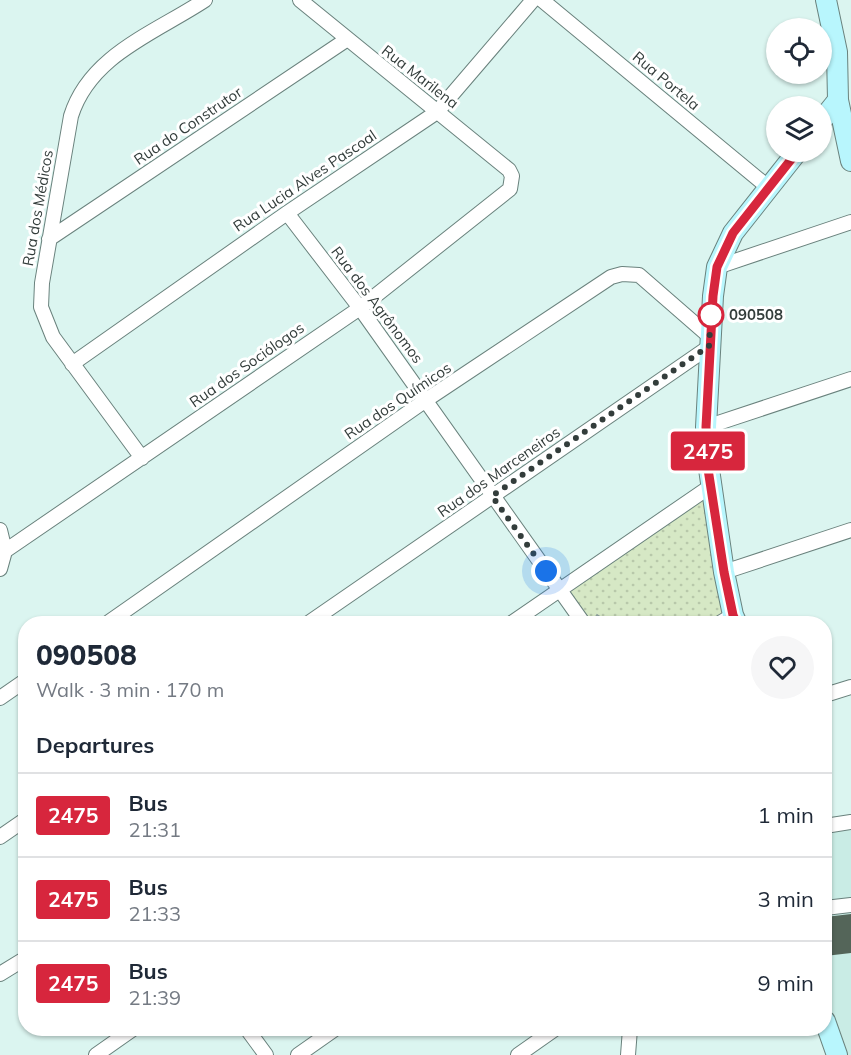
<!DOCTYPE html>
<html lang="en">
<head>
<meta charset="utf-8">
<style>
  body { margin:0; font-family:Mulish,sans-serif; background:#f6f6f7; color:#1f2937; height:100vh; display:flex; flex-direction:column; font-size:22px; white-space:nowrap }
  * { box-sizing:border-box; margin:0 }
  p { font-size:20px; color:#747a83 }
  .icon { flex:none; width:33px; height:33px; fill:none; stroke:currentColor; stroke-width:2; stroke-linecap:round; stroke-linejoin:round }
  .map { position:relative; flex:1; overflow:hidden }
  .drawer { position:absolute; left:18px; top:616px; width:814px; height:420px; display:flex; flex-direction:column; background:#fff; border-radius:24px; box-shadow:0 2px 4px #0004 }
  .drawer>* { flex:none }
  .badge { padding:0 12px; border-radius:4px; font-size:21px; line-height:39px }
  .controls { position:absolute; left:766px; top:18px; display:grid; gap:12px }
  .controls a { display:grid; place-items:center; width:66px; height:66px; border-radius:50%; background:#fff; box-shadow:0 2px 4px #0004; font-size:30px }
  .you { position:absolute; width:30px; height:30px; margin:-15px; border:4px solid #fff; border-radius:50%; background:#1a73e8; box-shadow:0 0 0 9px #1a73e833 }
  .map>.badge { position:absolute; translate:-50% -50%; box-shadow:0 0 0 3px #fff }
  h2 { padding:0 18px; font-size:22px; line-height:54px }
  .round { display:grid; place-items:center; flex:none; width:63px; height:63px; border-radius:32px; background:#f6f6f7 }
  .head { display:flex; align-items:center; justify-content:space-between; height:102px; padding:0 18px }
  h1 { font-size:28px; font-weight:800; line-height:45px }
  ul { padding:0; list-style:none }
  li { display:flex; align-items:center; gap:18px; height:84px; padding:0 18px; border-top:2px solid #e0e1e3 }
  li div { flex:1 }
  li b { display:block; font-size:22px }
  li em { font-style:normal }
  li .badge { min-width:66px; font-weight:700; text-align:center }
  .map>svg:first-child { display:block }
  .built { fill:#c9ece5 }
  .park { fill:url(#park-dots) }
  .building { fill:#546559 }
  .lines { fill:none; stroke-linecap:round; stroke-linejoin:round }
  .street-casing { stroke:#6a827d; stroke-width:16 }
  .secondary-casing { stroke:#6a827d; stroke-width:22 }
  .path { stroke:#8ea09d; stroke-width:3; stroke-dasharray:4.5 4.5; stroke-linecap:butt }
  .street { stroke:#fff; stroke-width:14 }
  .secondary { stroke:#b8f6fd; stroke-width:20 }
  .line-casing { stroke:#fff; stroke-width:14 }
  .line { stroke:#d7263d; stroke-width:9 }
  .walk { stroke:#333d3b; stroke-width:6; stroke-dasharray:0 10.8 }
  .stop-dot { fill:#fff; stroke:#d7263d; stroke-width:3 }
  .labels { text-anchor:middle; stroke-width:6; stroke-linejoin:round; paint-order:stroke }
  .street-label { font-size:15px; fill:#333d3b; stroke:#fff }
  .stop-label { font-size:15px; font-weight:bold; fill:#333d3b; stroke:#fff; text-anchor:start }
</style>
</head>
<body>
<div class="map">
<svg width="851" height="1055" viewBox="0 0 851 1055">
  <defs>
    <pattern id="park-dots" width="8" height="8" patternUnits="userSpaceOnUse" patternTransform="scale(1.5)"><rect width="8" height="8" fill="#d6e8c5"/><path d="M2 2h.1M6 6h.1" fill="none" stroke="#b8c8aa" stroke-width="1.8" stroke-linecap="round"/></pattern>
  </defs>
  <rect width="100%" height="100%" fill="#dbf5f0"/>
  <path class="built" d="M 851,827 L 851,1055 L 845,1055 L 825,1000 L 825,832 Z"/>
  <path class="park" d="M 711,486 L 733,615 L 718,624 L 584,624 L 559,589 Z"/>
  <path class="building" d="M 851,914 L 851,953 L 825,956 L 825,917 Z"/>
  <g class="lines">
    <defs>
      <path id="street" d="M 542,0 L 769,188
        M 287,213 L 360,308 L 584,624
        M 49,239 L 346,40
        M 717,267 L 851,222
        M 72,364 L 287,213 L 437,112 L 533,0
        M 706,427 L 851,379
        M 142,458 L 53,337 L 41,307 L 42,283 L 71,116 C 90,55 155,33 205,0
        M 0,530 L 5,551
        M 0,569 L 5,551 L 360,308 L 510,189 L 512,176 L 509,170 L 300,0
        M 724,572 L 851,530
        M 106,624 L 426,400 L 611,277 L 622,274 L 639,275 L 709,336
        M 307,624 L 709,347
        M 510,624 L 711,486
        M 718,624 L 733,615
        M 825,695 L 851,687
        M 0,698 L 26,680
        M 825,826 L 851,822
        M 0,837 L 26,819
        M 825,908 L 851,905
        M 0,974 L 26,958
        M 247,1029 L 266,1055
        M 96,1055 L 133,1029
        M 298,1055 L 335,1029
        M 518,1055 L 555,1029
        M 628,1055 L 630,1029"/>
      <path id="secondary" d="M 826,0 L 837,52 L 838,100 L 851,161
        M 822,120 L 838,100
        M 737,624 L 733,615 L 724,572 L 709,469 L 706,427 L 713,296 L 717,267 L 733,233 L 797,152
        M 825,1021 L 837,1055"/>
    </defs>
    <use href="#street" class="street-casing"/>
    <use href="#secondary" class="secondary-casing"/>
    <path class="path" d="M 596,615 L 608,623 L 667,624"/>
    <use href="#street" class="street"/>
    <use href="#secondary" class="secondary"/>
  </g>
  <g class="lines">
    <defs>
      <path id="line" d="M 737,624 L 733,615 L 724,572 L 708,469 L 706,427 L 713,296 L 717,267 L 733,233 L 797,152"/>
    </defs>
    <use href="#line" class="line-casing"/>
    <use href="#line" class="line"/>
    <path class="walk" d="M 546,571 L 492,496 L 709,346 L 711,315"/>
  </g>
  <circle class="stop-dot" cx="711" cy="315" r="12"/>
  <g class="labels">
    <g class="street-label">
      <text transform="translate(420 77) rotate(38)" y="5">Rua Marilena</text>
      <text transform="translate(666 81) rotate(40)" y="5">Rua Portela</text>
      <text transform="translate(188 126) rotate(-34)" y="5">Rua do Construtor</text>
      <text transform="translate(305 181) rotate(-34)" y="5">Rua Lucia Alves Pascoal</text>
      <text transform="translate(38 208) rotate(-80)" y="5">Rua dos Médicos</text>
      <text transform="translate(377 305) rotate(53)" y="5">Rua dos Agrônomos</text>
      <text transform="translate(247 365) rotate(-35)" y="5">Rua dos Sociólogos</text>
      <text transform="translate(398 401) rotate(-34)" y="5">Rua dos Químicos</text>
      <text transform="translate(499 472) rotate(-35)" y="5">Rua dos Marceneiros</text>
    </g>
    <g class="stop-label">
      <text x="729" y="320">090508</text>
    </g>
  </g>
</svg>
<div class="controls">
<a><svg class="icon" aria-label="locate" viewBox="0 0 24 24"><circle cx="12" cy="12" r="6"/><path d="M12 2v4M12 18v4M2 12h4M18 12h4"/></svg></a>
<a><svg class="icon" aria-label="layers" viewBox="0 0 24 24"><path d="M12 4l9 5-9 5-9-5zM3 14l9 5 9-5"/></svg></a>
</div>
<div class="you" style="left:546px;top:571px"></div>
<b class="badge" style="left:708px;top:451px;background:#d7263d;color:#fff">2475</b>
<section class="drawer">
<div class="head"><div><h1>090508</h1><p>Walk · 3 min · 170 m</p></div><a class="round"><svg class="icon" aria-label="heart" viewBox="0 0 24 24"><path d="M12 20l-8-8c-3-5 5-10 8-4 3-6 11-1 8 4z"/></svg></a></div>
<h2>Departures</h2>
<ul>
<li><span class="badge" style="background:#d7263d;color:#fff">2475</span><div><b>Bus</b><p>21:31</p></div><em>1 min</em></li>
<li><span class="badge" style="background:#d7263d;color:#fff">2475</span><div><b>Bus</b><p>21:33</p></div><em>3 min</em></li>
<li><span class="badge" style="background:#d7263d;color:#fff">2475</span><div><b>Bus</b><p>21:39</p></div><em>9 min</em></li>
</ul>
</section>
</div>
</body>
</html>
